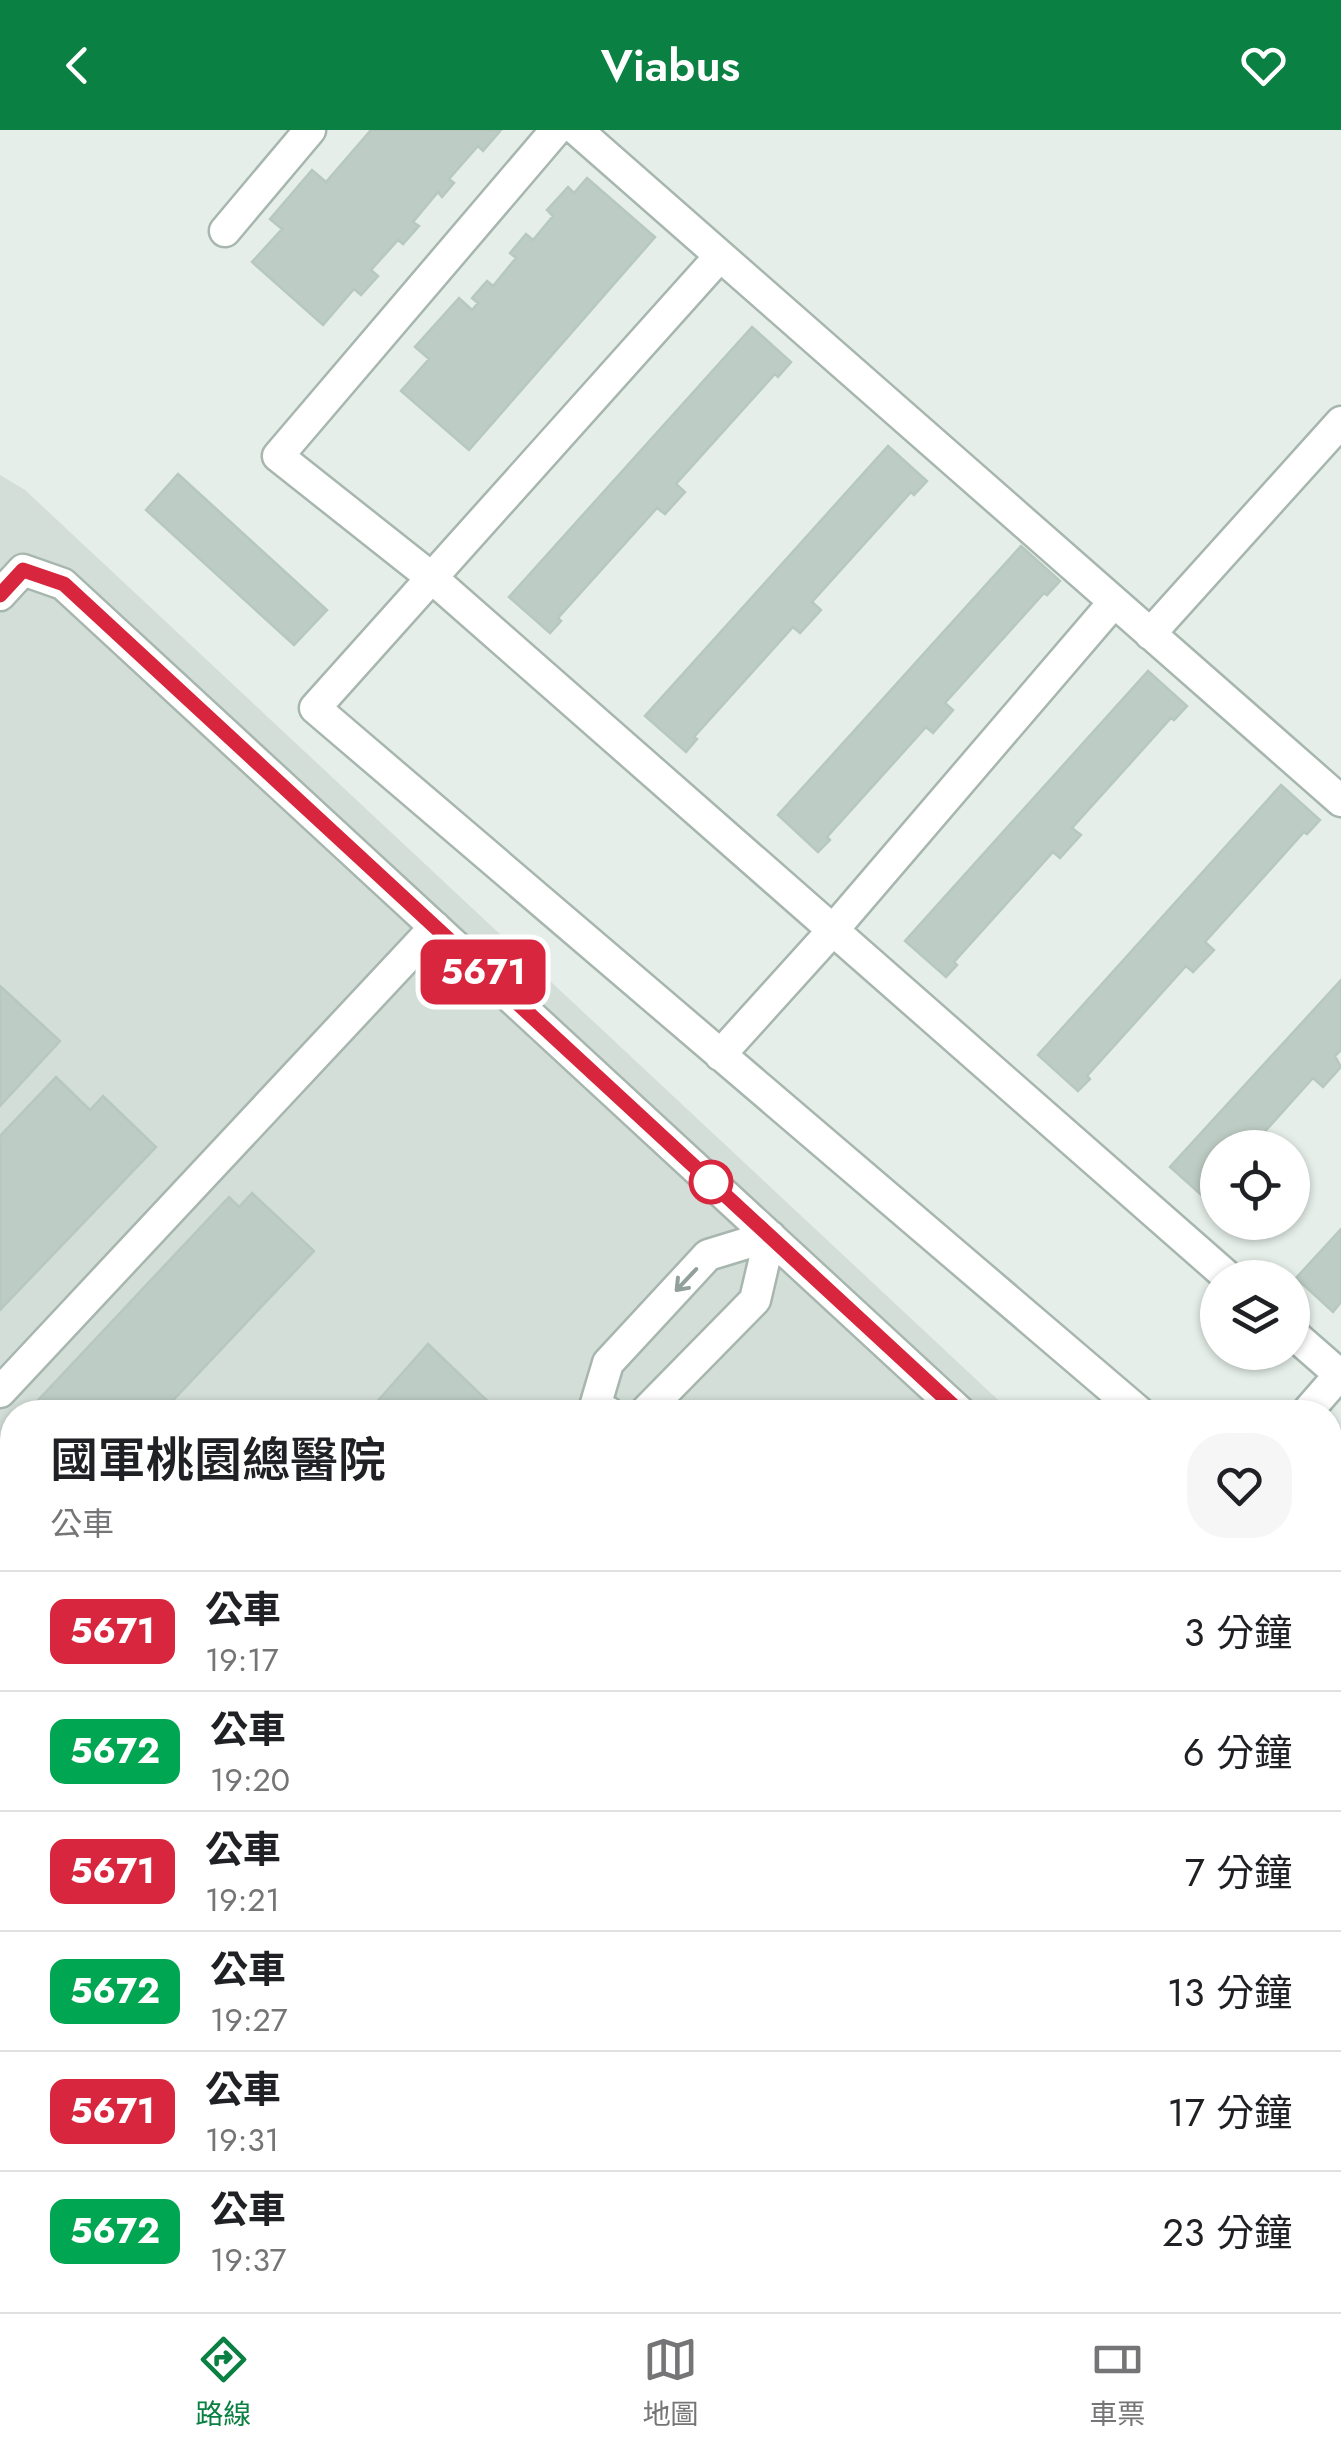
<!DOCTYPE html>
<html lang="zh-TW">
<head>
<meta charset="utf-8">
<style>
  body { margin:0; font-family:Jost,"Noto Sans TC",sans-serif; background:#f6f6f6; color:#202124; height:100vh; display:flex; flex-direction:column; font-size:38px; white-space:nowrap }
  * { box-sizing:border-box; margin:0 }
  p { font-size:32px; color:#757577 }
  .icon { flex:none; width:55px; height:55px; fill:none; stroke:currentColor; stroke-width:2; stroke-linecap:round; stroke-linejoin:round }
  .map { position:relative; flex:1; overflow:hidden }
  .side { position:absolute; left:0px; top:1270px; width:1342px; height:912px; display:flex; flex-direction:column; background:#fff; border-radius:40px 40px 0 0; box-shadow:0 2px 8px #0004 }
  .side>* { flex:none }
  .badge { padding:0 20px; border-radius:15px; font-size:35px; line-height:65px }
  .buttons { position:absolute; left:1200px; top:1000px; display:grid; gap:20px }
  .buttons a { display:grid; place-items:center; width:110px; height:110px; border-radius:50%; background:#fff; box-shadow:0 2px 8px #0004; font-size:50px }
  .map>.badge { position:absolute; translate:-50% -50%; box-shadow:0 0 0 5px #fff }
  .round { display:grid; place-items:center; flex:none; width:105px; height:105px; border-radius:40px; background:#f6f6f6 }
  .head { display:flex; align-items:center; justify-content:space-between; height:170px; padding:0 50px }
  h1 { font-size:48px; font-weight:600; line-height:75px }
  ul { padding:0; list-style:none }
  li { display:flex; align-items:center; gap:30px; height:120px; padding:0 50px; border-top:2px solid #e0e0e0 }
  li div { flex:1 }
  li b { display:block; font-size:38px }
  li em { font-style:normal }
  li .badge { min-width:110px; font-weight:700; text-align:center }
  header { display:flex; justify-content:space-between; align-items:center; height:130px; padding:0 50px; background:#0b8043; color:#fff; font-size:45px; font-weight:600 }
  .menu { display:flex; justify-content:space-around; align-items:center; height:140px; border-top:2px solid #e0e0e0; background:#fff; font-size:28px; color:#757577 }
  .menu a { display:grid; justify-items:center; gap:5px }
  .menu .active { color:#0b8043 }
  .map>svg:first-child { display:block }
  .built { fill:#d3ded8 }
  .building { fill:#bdccc4; stroke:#b7c8bf; stroke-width:2.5 }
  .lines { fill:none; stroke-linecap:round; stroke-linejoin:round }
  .minor-casing { stroke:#a7b6af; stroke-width:35 }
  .path { stroke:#85b29f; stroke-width:5; stroke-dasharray:5 8; stroke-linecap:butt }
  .minor { stroke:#fff; stroke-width:30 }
  .oneway { stroke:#91a09a }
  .line-casing { stroke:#fff; stroke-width:22 }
  .line { stroke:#d7263d; stroke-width:15 }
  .stop-dot { fill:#fff; stroke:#d7263d; stroke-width:5 }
</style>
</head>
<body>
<header><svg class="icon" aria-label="back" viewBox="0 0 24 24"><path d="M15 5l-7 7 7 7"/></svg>Viabus<svg class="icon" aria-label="heart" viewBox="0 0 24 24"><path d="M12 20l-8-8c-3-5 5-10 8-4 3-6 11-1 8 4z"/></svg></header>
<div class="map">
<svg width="1341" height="2182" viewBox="0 0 1341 2182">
  <rect width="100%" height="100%" fill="#e5eee9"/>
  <path class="built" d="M 0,345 L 25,360 L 1011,1282 L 12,1282 L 12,2170 L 748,2170 L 734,2182 L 0,2182 Z
    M 1330,1569 L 1341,1578 L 1341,1876 L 1330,1866 Z"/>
  <path class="building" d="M 371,0 L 501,0 L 483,21 L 478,16 L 449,49 L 454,53 L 442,67 L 438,62 L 413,92 L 419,96 L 403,114 L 398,110 L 371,140 L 378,146 L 361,165 L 354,159 L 323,195 L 252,132 L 282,99 L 270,89 L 312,40 L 326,52 Z
    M 587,48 L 655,107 L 469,320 L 401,261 L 429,229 L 415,217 L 459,168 L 472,180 L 478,173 L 472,168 L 487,151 L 493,156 L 516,128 L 510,123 L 526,104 L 533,110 L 553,86 L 547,80 L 568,57 L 574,63 Z
    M 752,197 L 791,232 L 778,247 L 775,244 L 676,354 L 685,362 L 665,384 L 657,378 L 558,488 L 561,491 L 550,503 L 509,467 Z
    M 888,316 L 927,351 L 914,365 L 911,362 L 812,472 L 821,480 L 800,503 L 793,497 L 694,607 L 697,609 L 686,622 L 645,586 Z
    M 178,344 L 327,480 L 294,515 L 146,380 Z
    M 1021,416 L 1060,451 L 1047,465 L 1044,463 L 945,573 L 953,580 L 933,603 L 926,597 L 827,707 L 830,710 L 818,722 L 778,685 Z
    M 1148,541 L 1187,576 L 1174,590 L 1171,588 L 1072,698 L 1081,705 L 1060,728 L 1053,722 L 954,832 L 957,835 L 946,847 L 905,811 Z
    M 1281,655 L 1320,690 L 1307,704 L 1304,702 L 1205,812 L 1214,820 L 1193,842 L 1186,836 L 1087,946 L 1090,949 L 1078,961 L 1038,925 Z
    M 1341,850 L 1341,920 L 1335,926 L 1341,937 L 1323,957 L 1313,948 L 1250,1018 L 1218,1018 L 1218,1058 L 1207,1070 L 1170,1037 Z
    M 0,856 L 60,911 L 0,976 Z
    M 56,947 L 90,980 L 103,966 L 156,1017 L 0,1180 L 0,1006 Z
    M 252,1063 L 314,1121 L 162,1282 L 27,1282 L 229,1067 L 239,1077 Z
    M 1341,1099 L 1341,1172 L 1333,1182 L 1296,1148 Z
    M 428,1214 L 499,1282 L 368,1282 Z
    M 12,1298 L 12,1449 L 0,1462 L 0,1312 Z
    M 1341,1331 L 1341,1399 L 1330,1389 L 1330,1362 L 1336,1356 L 1330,1351 L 1330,1343 Z
    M 12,1663 L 12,1725 L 0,1714 L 0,1677 Z
    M 0,1722 L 12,1734 L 12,1871 L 0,1860 Z
    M 12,1886 L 12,1906 L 3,1897 Z
    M 203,2170 L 406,2170 L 405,2182 L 192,2182 Z"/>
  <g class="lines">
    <defs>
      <path id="minor" d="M 556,0 L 278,326 L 432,448 L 1229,1148
        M 577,0 L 1341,671
        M 225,101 L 310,0
        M 720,126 L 315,578 L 1139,1282
        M 0,465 L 23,440 L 63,454 L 960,1282
        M 1150,504 L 1341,292
        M 720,925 L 833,800 L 1114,472
        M 1292,1203 L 1340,1245
        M 0,1262 L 435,797
        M 608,1282 L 594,1280 L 608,1233 L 708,1125 L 770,1106
        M 645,1282 L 755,1170 L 770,1106
        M 1307,1282 L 1341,1243
        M 1330,1429 L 1341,1438
        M 1330,1617 L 1341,1622
        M 1330,1657 L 1341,1668
        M 1330,1907 L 1341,1914
        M 1330,1971 L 1341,1953
        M 1330,2167 L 1341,2150
        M 932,2170 L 948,2182
        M 1176,2170 L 1194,2182
        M 636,2182 L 646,2170"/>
    </defs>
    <use href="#minor" class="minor-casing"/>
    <path class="path" d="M 320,2170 L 333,2182
      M 0,2178 L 4,2182
      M 280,2182 L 291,2170
      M 592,2182 L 603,2170"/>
    <use href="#minor" class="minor"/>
  </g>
  <defs><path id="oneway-shaft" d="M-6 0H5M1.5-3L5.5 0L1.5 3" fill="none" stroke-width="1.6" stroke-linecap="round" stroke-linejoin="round" transform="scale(2.5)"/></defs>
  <use class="oneway" href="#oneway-shaft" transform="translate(686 1150) rotate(133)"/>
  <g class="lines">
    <defs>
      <path id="line" d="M 0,465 L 23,440 L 64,454 L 960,1282"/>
    </defs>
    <use href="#line" class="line-casing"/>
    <use href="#line" class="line"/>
  </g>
  <circle class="stop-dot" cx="711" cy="1052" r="20"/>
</svg>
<div class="buttons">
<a><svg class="icon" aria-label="locate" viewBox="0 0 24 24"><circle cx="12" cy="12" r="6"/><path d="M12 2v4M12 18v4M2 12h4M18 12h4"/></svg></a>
<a><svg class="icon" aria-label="layers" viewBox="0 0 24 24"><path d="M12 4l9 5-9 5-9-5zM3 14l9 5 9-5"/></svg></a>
</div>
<b class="badge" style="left:483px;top:842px;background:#d7263d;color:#fff">5671</b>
<section class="side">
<div class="head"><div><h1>國軍桃園總醫院</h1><p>公車</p></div><a class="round"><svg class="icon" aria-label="heart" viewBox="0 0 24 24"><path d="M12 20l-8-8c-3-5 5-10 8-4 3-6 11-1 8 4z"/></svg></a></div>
<ul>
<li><span class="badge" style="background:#d7263d;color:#fff">5671</span><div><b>公車</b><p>19:17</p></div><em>3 分鐘</em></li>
<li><span class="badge" style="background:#00a651;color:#fff">5672</span><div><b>公車</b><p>19:20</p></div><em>6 分鐘</em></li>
<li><span class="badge" style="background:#d7263d;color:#fff">5671</span><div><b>公車</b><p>19:21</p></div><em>7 分鐘</em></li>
<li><span class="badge" style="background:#00a651;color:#fff">5672</span><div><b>公車</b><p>19:27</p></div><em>13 分鐘</em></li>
<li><span class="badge" style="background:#d7263d;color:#fff">5671</span><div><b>公車</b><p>19:31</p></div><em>17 分鐘</em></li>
<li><span class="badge" style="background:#00a651;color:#fff">5672</span><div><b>公車</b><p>19:37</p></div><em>23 分鐘</em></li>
</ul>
</section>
</div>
<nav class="menu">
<a class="active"><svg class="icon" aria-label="directions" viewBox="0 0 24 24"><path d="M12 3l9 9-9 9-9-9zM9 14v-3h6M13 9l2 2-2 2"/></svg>路線</a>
<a><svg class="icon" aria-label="map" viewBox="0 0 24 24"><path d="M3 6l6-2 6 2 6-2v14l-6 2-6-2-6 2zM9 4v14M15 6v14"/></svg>地圖</a>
<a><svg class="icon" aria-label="tickets" viewBox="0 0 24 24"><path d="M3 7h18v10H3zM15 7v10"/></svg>車票</a>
</nav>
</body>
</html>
